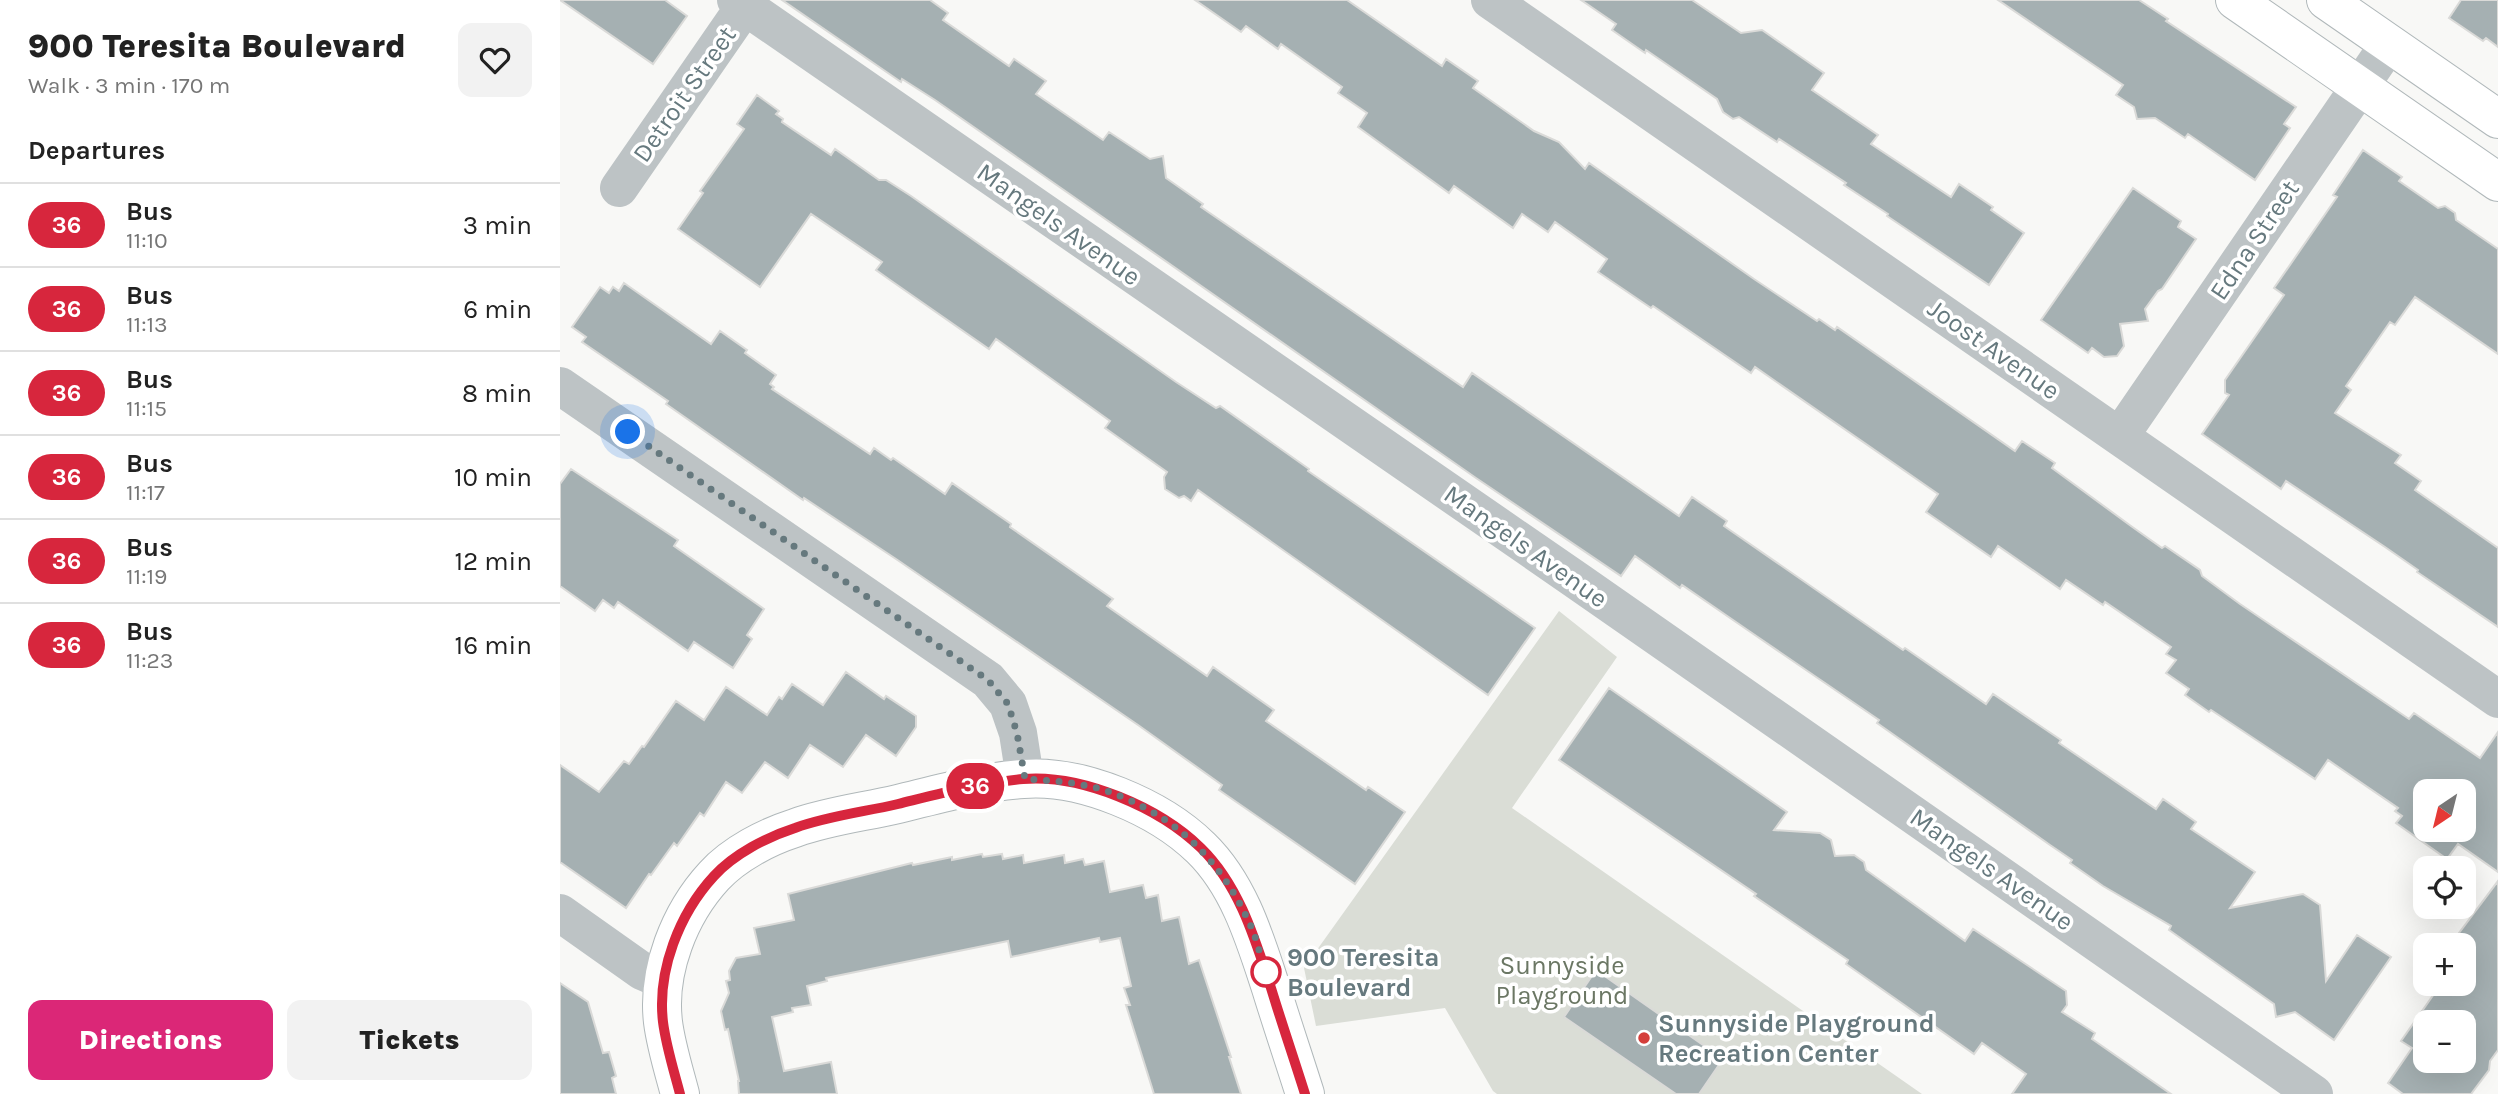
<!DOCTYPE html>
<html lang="en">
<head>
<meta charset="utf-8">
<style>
  body { margin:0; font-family:Karla,sans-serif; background:#f2f2f2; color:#222; height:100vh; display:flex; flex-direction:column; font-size:26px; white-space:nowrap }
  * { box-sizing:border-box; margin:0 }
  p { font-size:23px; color:#767676 }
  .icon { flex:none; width:38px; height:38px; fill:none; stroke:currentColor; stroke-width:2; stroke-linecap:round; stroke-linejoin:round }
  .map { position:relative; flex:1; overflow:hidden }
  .side { display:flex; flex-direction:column; background:#fff; width:560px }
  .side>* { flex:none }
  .badge { padding:0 14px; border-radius:23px; font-size:24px; line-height:46px }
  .needle { width:46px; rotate:215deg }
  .tools { position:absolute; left:1853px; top:779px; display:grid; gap:14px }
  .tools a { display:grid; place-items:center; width:63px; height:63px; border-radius:14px; background:#fff; box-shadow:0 7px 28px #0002; font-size:35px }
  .you { position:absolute; width:35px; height:35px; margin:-18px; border:5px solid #fff; border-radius:50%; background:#1a73e8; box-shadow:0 0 0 10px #1a73e833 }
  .map>.badge { position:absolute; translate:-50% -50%; box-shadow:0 0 0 4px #fff }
  h2 { padding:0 28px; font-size:26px; line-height:63px }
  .round { display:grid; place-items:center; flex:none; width:74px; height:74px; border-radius:14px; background:#f2f2f2 }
  .head { display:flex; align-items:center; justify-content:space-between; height:119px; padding:0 28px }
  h1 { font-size:33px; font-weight:800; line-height:52px }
  .cta { display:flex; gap:14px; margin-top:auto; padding:14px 28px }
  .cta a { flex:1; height:80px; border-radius:14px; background:#db2777; color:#fff; font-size:28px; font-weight:800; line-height:80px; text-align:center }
  .cta a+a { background:#f2f2f2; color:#222 }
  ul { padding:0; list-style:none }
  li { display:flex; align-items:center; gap:21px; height:84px; padding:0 28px; border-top:2px solid #e0e0e0 }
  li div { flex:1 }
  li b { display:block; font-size:26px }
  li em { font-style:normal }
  li .badge { min-width:77px; font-weight:700; text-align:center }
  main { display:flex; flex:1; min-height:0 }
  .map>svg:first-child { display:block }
  .green { fill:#daddd6 }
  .building { fill:#a5b0b2; stroke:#dadad8; stroke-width:2; fill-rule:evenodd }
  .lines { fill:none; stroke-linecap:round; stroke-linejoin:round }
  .secondary-casing { stroke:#b0b8ba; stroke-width:40 }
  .street { stroke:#bdc3c5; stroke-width:38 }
  .secondary { stroke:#fff; stroke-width:38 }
  .line-casing { stroke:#fff; stroke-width:16 }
  .line { stroke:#d7263d; stroke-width:10 }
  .walk { stroke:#66797e; stroke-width:7; stroke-dasharray:0 12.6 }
  .stop-dot { fill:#fff; stroke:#d7263d; stroke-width:3.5 }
  .poi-dot { fill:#d43e3b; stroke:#fff; stroke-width:2.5 }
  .labels { text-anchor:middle; stroke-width:7; stroke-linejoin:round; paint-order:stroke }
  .street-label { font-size:26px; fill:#66797e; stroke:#fff }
  .stop-label { font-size:26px; font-weight:bold; fill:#66797e; stroke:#fff; text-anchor:start }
  .park-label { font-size:26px; fill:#6b7764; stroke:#fff }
  .poi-label { font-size:26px; font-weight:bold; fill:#66797e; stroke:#fff; text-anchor:start }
</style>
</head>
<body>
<main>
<section class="side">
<div class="head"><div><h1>900 Teresita Boulevard</h1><p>Walk · 3 min · 170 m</p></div><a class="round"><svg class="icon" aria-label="heart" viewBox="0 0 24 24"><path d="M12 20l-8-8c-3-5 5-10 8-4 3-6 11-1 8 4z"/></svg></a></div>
<h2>Departures</h2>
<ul>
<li><span class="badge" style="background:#d7263d;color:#fff">36</span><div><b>Bus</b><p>11:10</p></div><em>3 min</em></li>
<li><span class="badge" style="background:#d7263d;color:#fff">36</span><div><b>Bus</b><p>11:13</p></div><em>6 min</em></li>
<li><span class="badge" style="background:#d7263d;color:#fff">36</span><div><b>Bus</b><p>11:15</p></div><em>8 min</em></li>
<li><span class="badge" style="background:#d7263d;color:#fff">36</span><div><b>Bus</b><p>11:17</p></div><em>10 min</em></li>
<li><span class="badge" style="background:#d7263d;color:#fff">36</span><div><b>Bus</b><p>11:19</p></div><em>12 min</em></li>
<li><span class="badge" style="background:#d7263d;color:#fff">36</span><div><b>Bus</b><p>11:23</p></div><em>16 min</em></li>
</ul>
<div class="cta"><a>Directions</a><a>Tickets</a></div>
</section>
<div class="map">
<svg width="1938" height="1094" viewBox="0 0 1938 1094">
  <rect width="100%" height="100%" fill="#f8f8f6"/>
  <path class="green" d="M 999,611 L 1057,657 L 952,808 L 1362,1094 L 937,1094 L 933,1091 L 885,1008 L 756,1026 L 744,968 Z"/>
  <path class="building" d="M 0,0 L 105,0 L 127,16 L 93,64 Z
    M 222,0 L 370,0 L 388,13 L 383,20 L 449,66 L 454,59 L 486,81 L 476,94 L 543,140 L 549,132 L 590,159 L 603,156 L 606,178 L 643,204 L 641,207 L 903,387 L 912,373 L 1119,516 L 1132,497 L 1167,521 L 1164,526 L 1343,650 L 1345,648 L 1426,704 L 1433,694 L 1501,740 L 1499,743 L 1596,809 L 1603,799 L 1636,822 L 1631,829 L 1695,872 L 1670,908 L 1743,894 L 1760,905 L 1766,981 L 1797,935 L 1831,957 L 1774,1040 L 1735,1012 L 1716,1017 L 1714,1004 L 1609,930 L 1611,926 L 1543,886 L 1510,863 L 1512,860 L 1490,845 L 1317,723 L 1319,720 L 1189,631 L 1122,585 L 1120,588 L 1075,556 L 1061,576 L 916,478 L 375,100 L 342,79 L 341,82 Z
    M 635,0 L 787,0 L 882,66 L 886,59 L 918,81 L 913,88 L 974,131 L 999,142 L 1025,169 L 1029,163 L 1194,279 L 1257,321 L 1259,319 L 1275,330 L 1277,327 L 1455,451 L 1462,441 L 1495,463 L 1492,468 L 1571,526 L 1602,548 L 1605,546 L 1640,570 L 1642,576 L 1680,604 L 1849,719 L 1854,713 L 1920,758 L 1938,732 L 1938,872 L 1898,844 L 1887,859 L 1836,823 L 1842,816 L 1835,811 L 1838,808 L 1768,760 L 1755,779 L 1651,710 L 1649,712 L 1625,695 L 1629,689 L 1606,673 L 1616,660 L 1606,654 L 1611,647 L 1545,602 L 1543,605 L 1506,580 L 1500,589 L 1438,546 L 1431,557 L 1366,512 L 1378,494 L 1195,367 L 1191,373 L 1093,306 L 1091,308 L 1038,272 L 1047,259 L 995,222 L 988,232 L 962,214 L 953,228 L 894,186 L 889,193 L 798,127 L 807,113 L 778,93 L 782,87 L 721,44 L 718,49 L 686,26 L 681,32 ZM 1866,791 L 1904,791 L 1904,830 L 1866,830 Z
    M 1021,0 L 1132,0 L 1181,33 L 1202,30 L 1264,73 L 1252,90 L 1318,135 L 1311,144 L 1391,197 L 1399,184 L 1433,207 L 1431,210 L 1464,233 L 1429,285 L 1327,216 L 1328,214 L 1284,185 L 1286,183 L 1219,139 L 1217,142 L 1179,117 L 1173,119 L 1163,112 L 1157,99 L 1086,50 L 1085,53 L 1052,30 L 1056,24 Z
    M 1438,0 L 1579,0 L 1608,19 L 1606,21 L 1736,107 L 1724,124 L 1730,128 L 1695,180 L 1628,134 L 1625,138 L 1595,118 L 1577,119 L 1574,107 L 1556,95 L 1563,85 Z
    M 1901,0 L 1938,0 L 1938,47 L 1926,38 L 1923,41 L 1889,18 Z
    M 197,95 L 219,111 L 216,114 L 223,119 L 222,122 L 271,155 L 275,149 L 319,180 L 326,180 L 351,196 L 616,382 L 656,408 L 660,406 L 749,469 L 748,471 L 975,628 L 928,695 L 638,490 L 631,501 L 624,496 L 619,498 L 605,489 L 604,477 L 607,472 L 545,428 L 550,421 L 436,339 L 429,349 L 330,280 L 316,270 L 322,262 L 251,214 L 200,287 L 118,229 L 143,193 L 140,191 L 184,129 L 177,124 Z
    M 1803,150 L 1842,177 L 1839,181 L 1878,208 L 1885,206 L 1895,213 L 1896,220 L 1938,249 L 1938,354 L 1855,297 L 1835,325 L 1830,322 L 1786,386 L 1791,390 L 1775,413 L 1841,455 L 1835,463 L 1861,481 L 1855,490 L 1938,548 L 1938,627 L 1857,572 L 1858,570 L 1825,547 L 1726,481 L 1721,489 L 1642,434 L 1669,395 L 1665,393 L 1665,380 L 1724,295 L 1714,288 L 1777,197 L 1773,195 Z
    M 1573,188 L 1621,221 L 1618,227 L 1636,239 L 1602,289 L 1598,291 L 1585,309 L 1588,321 L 1560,324 L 1564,346 L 1557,356 L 1544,357 L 1532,348 L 1528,353 L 1481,320 Z
    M 64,283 L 151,344 L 160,331 L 187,350 L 185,353 L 216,375 L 210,384 L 214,387 L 212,389 L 310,454 L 314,448 L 331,460 L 333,458 L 385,494 L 392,483 L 451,524 L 450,527 L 553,599 L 547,606 L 647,676 L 653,667 L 714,710 L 706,721 L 806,790 L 808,787 L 845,812 L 795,884 L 659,790 L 662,785 L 578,725 L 336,559 L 244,498 L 243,500 L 106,404 L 108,401 L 22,342 L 26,337 L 12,327 L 40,287 L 49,293 L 53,287 L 59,291 Z
    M 11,469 L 118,540 L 114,546 L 204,609 L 187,635 L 192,639 L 173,668 L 134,642 L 128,651 L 58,602 L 54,608 L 43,600 L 35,611 L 0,586 L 0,484 Z
    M 286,672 L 324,699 L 326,696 L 356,716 L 356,727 L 336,756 L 306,735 L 283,767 L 250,745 L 228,778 L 205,762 L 182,793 L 166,782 L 144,816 L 140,813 L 117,846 L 114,843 L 91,875 L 89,874 L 66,908 L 0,862 L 0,765 L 39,792 L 64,761 L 69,764 L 82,746 L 84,747 L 116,701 L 144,720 L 166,687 L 207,715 L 219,697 L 222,699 L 232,684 L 263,705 Z
    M 1049,688 L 1227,812 L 1214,830 L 1260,833 L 1271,840 L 1275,856 L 1294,855 L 1304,862 L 1306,870 L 1405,941 L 1413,929 L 1506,991 L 1507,1005 L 1502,1012 L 1535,1033 L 1532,1039 L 1611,1094 L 1452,1094 L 1466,1074 L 1422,1043 L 1414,1054 L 1286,964 L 1288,960 L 1194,896 L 1196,894 L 999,760 Z
    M 422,854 L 423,857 L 442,854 L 443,859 L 463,855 L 464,863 L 504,855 L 505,863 L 523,859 L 525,865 L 544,861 L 550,892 L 583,885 L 586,898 L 598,895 L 602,921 L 619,917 L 629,964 L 639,960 L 671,1057 L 669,1057 L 681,1094 L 594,1094 L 566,1005 L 570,1005 L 564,988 L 571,986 L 560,938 L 540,942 L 539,938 L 451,957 L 448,941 L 266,978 L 267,981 L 247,986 L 251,1005 L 232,1008 L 233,1012 L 212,1017 L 224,1071 L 271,1062 L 277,1094 L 179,1094 L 178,1081 L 179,1081 L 168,1029 L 165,1030 L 161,1011 L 169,993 L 166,981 L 170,980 L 169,971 L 176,958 L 200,954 L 194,928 L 234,920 L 228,894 L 352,863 L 353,865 L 392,857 L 392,860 Z
    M 1938,881 L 1938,1050 L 1930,1061 L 1929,1070 L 1911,1094 L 1843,1094 L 1828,1083 L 1852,1048 L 1841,1041 L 1881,984 L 1904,984 L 1904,945 L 1890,945 ZM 1866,1022 L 1904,1022 L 1904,1060 L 1866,1060 Z
    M 1036,970 L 1163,1059 L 1139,1094 L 1116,1094 L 1004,1017 Z
    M 0,983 L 28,1002 L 43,1053 L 49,1052 L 56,1076 L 52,1078 L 56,1094 L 0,1094 Z"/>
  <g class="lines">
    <defs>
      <path id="secondary" d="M 1675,0 L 1938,182
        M 1766,0 L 1938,119
        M 120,1094 C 114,1071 106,1046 103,1022 C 97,971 119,914 154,876 C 174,854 207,837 235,828 C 268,816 304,812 338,804 C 379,794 420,782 463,779 C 521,774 599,807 641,848 C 679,885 695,939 711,988 C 722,1024 734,1059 745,1094"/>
    </defs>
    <use href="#secondary" class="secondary-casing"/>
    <path class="street" d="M 176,0 L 1016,580 L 1754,1094
      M 930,0 L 1938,699
      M 59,188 L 189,0
      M 0,386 L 428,680 L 448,704 L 458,733 L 465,778
      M 1560,436 L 1829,44
      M 0,913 L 82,971 L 103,980"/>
    <use href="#secondary" class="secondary"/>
  </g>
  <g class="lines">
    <defs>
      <path id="line" d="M 120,1094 C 114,1071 106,1046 103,1022 C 97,971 119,914 154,876 C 174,854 207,837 235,828 C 268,816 304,812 338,804 C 379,794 420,783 463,779 C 521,774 599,807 641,848 C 679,885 695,939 711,988 C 722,1024 734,1059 745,1094"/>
    </defs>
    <use href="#line" class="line-casing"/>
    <use href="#line" class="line"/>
    <path class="walk" d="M 68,432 L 428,680 L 448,704 L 457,733 L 465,779 C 497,781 531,783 560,796 C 624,822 666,868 693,931 C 698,944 701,959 706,972"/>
  </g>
  <circle class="stop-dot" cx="706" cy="972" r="14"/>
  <circle class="poi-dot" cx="1084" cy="1038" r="7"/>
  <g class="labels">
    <g class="street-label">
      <text transform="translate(124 94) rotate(-55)" y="9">Detroit Street</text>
      <text transform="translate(499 224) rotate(35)" y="9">Mangels Avenue</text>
      <text transform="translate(1694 240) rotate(-56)" y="9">Edna Street</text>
      <text transform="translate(1434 349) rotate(35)" y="9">Joost Avenue</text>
      <text transform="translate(966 546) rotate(35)" y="9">Mangels Avenue</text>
      <text transform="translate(1432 869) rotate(35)" y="9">Mangels Avenue</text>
    </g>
    <g class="stop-label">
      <text x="727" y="966">900 Teresita<tspan x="727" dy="30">Boulevard</tspan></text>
    </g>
    <g class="park-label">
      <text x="1002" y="974">Sunnyside<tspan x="1002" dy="30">Playground</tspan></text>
    </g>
    <g class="poi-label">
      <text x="1098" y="1032">Sunnyside Playground<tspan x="1098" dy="30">Recreation Center</tspan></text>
    </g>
  </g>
</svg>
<div class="tools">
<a><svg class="needle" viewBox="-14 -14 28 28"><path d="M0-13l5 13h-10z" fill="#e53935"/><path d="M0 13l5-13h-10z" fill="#767676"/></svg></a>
<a><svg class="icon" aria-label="locate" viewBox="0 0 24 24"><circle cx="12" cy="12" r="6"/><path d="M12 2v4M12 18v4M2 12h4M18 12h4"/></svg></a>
<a>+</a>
<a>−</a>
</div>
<div class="you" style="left:68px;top:432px"></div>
<b class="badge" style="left:415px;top:786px;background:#d7263d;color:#fff">36</b>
</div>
</main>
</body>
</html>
